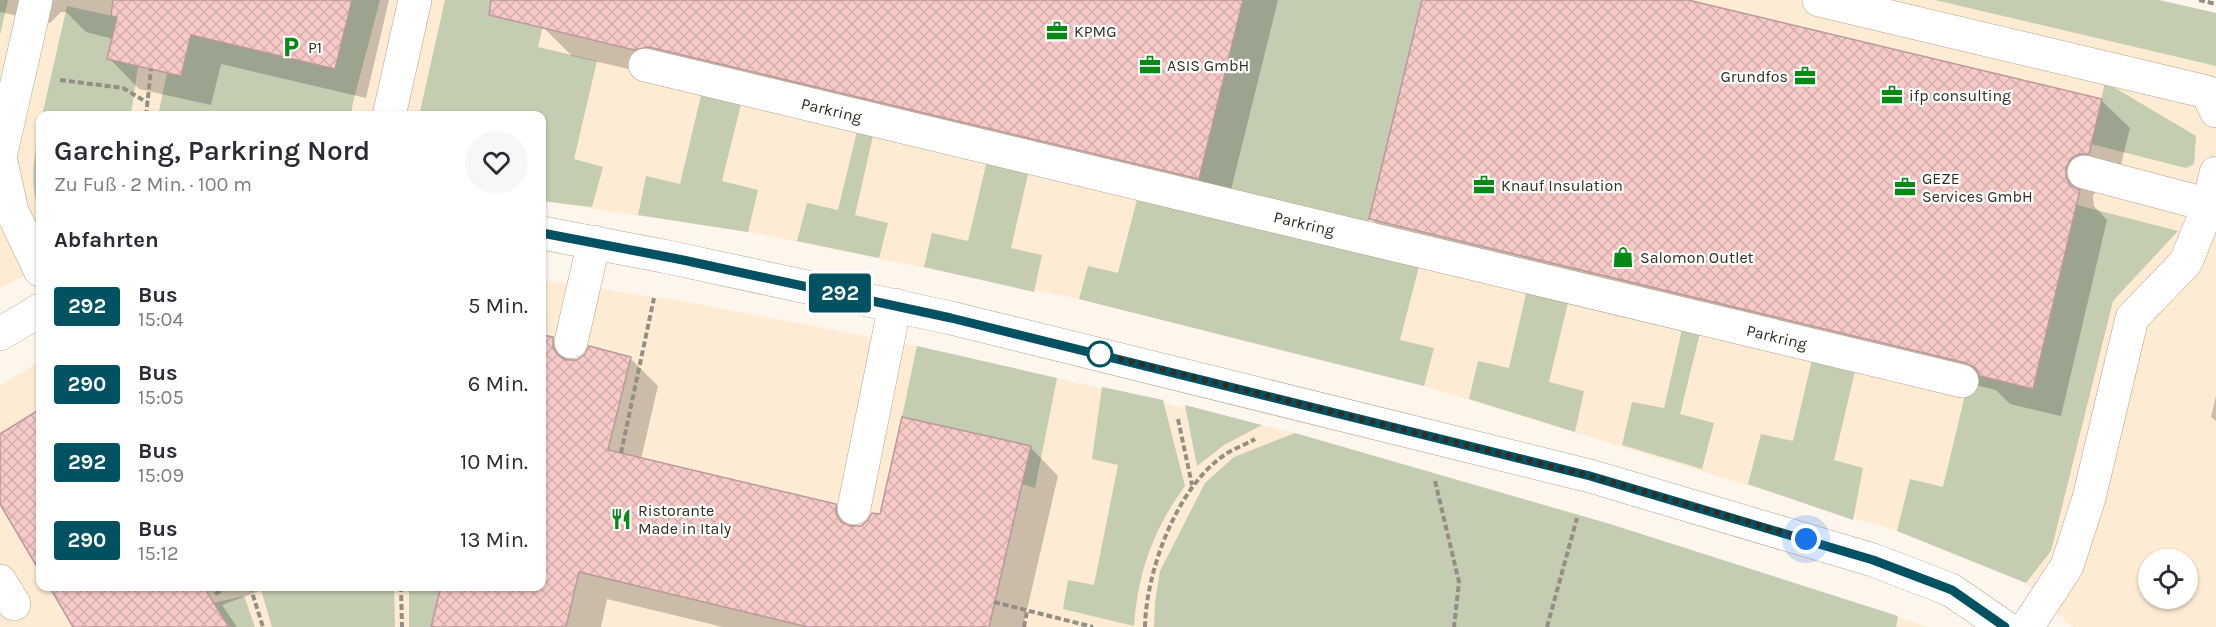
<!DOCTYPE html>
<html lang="de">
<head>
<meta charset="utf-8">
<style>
  body { margin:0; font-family:Karla,sans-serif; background:#f7f7f7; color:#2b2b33; height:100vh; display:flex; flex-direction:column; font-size:22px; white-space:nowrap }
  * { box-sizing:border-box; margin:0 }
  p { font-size:20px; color:#7c7c81 }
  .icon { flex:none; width:33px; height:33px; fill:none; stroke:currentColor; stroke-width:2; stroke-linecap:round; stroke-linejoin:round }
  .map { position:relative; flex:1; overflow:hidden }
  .drawer { position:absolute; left:36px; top:111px; width:510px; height:480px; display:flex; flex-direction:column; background:#fff; border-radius:12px; box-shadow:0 2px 4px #0004 }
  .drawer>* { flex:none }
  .badge { padding:0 12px; border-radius:4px; font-size:21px; line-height:39px }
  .controls { position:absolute; left:2138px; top:549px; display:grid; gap:12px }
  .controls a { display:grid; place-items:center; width:60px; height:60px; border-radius:50%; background:#fff; box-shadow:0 2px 4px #0004; font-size:30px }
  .you { position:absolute; width:30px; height:30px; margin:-15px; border:4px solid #fff; border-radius:50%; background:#1a73e8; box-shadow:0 0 0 9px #1a73e833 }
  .map>.badge { position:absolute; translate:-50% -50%; box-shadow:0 0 0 3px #fff }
  h2 { padding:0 18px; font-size:22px; line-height:54px }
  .round { display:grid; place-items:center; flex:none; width:63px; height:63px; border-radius:32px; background:#f7f7f7 }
  .overview { display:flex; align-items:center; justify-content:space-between; height:102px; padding:0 18px }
  h1 { font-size:28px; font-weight:600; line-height:45px }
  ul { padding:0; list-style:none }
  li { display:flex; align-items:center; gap:18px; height:78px; padding:0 18px }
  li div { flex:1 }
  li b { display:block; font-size:22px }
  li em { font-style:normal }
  li .badge { min-width:66px; font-weight:700; text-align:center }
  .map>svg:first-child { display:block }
  .built { fill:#fdebd3; fill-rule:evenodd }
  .grass { fill:#c4ccb2 }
  .shadow { fill:#0003 }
  .building { fill:url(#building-cross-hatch); stroke:#b99a99; stroke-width:1.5 }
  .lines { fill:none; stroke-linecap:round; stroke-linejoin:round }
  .minor-casing { stroke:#b4a48d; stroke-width:34 }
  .path { stroke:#948e85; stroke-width:4; stroke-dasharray:6 3; stroke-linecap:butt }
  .minor { stroke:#fff; stroke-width:33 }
  .line-casing { stroke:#fff; stroke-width:14 }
  .line { stroke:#005262; stroke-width:9 }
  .walk { stroke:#322c23; stroke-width:6; stroke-dasharray:0 10.8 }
  .stop-dot { fill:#fff; stroke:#005262; stroke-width:3 }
  .labels { text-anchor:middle; stroke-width:4.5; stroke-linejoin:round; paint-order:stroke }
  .poi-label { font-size:16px; fill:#322c23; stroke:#fff; text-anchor:start }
  .street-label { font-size:16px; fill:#322c23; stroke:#fff }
</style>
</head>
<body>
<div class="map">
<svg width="2216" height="627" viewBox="0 0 2216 627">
  <defs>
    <pattern id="building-cross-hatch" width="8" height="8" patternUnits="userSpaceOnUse" patternTransform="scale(1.5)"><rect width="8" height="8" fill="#f7cac8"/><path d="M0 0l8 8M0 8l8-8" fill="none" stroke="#d4aeac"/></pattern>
  </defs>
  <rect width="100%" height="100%" fill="#fdf6ed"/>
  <path class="built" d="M 0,0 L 2159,0 L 2216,13 L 2216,627 L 2073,627 L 2026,583 L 1897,531 L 1424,386 L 1079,299 L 748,232 L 542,201 L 542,116 L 40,116 L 40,268 L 0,288 ZM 2148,560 L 2187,560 L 2187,598 L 2148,598 Z
    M 542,280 L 687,302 L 917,346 L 1295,433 L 1610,524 L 1927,627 L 0,627 L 0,385 L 40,361 L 40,586 L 542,586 Z"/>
  <path class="grass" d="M 0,0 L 8,0 L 0,35 Z
    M 352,0 L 380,0 L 353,102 L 351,115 L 158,116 L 167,73 L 181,76 L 191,35 L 335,69 Z
    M 445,0 L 549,0 L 538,47 L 597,61 L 574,159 L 603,167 L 592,207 L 542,201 L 542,116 L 419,116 Z
    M 1243,0 L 1422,0 L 1367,229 L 1197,188 Z
    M 1935,0 L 2159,0 L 2216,13 L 2216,66 Z
    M 67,6 L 117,17 L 107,58 L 138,66 L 131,115 L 42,116 Z
    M 2105,82 L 2196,136 L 2194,164 L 2186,168 L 2091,144 Z
    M 703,87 L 743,96 L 722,181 L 758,190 L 748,232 L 638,215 L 646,176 L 680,184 Z
    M 40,122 L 40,215 C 28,181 35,157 40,122 Z
    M 859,123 L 875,127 L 855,215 L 888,223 L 879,258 L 797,241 L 807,203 L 838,210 Z
    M 989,152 L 1031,161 L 1011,248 L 1042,255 L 1034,292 L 924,267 L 932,233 L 968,241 Z
    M 1140,188 L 1421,259 L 1400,340 L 1434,348 L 1424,386 L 1079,299 L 1088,266 L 1118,273 Z
    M 2077,205 L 2178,231 L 2113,301 L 2051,551 L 2026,583 L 1897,531 L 1910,479 L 1943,487 L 1970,374 L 2033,389 Z
    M 1528,285 L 1570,294 L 1549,382 L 1584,391 L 1575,432 L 1469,399 L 1478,361 L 1509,368 Z
    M 1684,321 L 1702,325 L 1680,414 L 1714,423 L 1702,469 L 1622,445 L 1632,402 L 1664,408 Z
    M 917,346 L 1057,378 L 1035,488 L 1022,484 L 902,417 Z
    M 1814,351 L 1857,363 L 1834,460 L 1863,468 L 1853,520 L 1748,484 L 1761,434 L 1793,441 Z
    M 1102,387 L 1163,400 L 1185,486 C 1153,530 1138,572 1134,626 L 1063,609 L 1068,580 L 1094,585 L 1118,465 L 1092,459 Z
    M 1185,405 L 1262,425 L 1224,445 L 1197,466 Z
    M 1295,433 L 1610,524 L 1898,616 L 1896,627 L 1154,627 L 1155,602 L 1160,571 L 1205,483 L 1234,457 Z
    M 272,587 L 394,587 L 395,627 L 272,627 L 261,590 Z
    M 409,587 L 441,587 L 431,627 L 409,627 Z
    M 244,596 L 255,627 L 230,627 L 213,603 Z"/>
  <path class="shadow" d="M 0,0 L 389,0 L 366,98 L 221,64 L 211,105 L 139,89 L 109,58 L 113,39 L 86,32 L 66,12 L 61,12 L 50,23 L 0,12 Z
    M 550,0 L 1278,0 L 1227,206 L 572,56 L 544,28 Z
    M 1424,0 L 1682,0 L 2101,100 L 2130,128 L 2117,181 L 2099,186 L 2093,196 L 2094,206 L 2107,220 L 2061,416 L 2010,404 L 1996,390 L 1399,247 L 1371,219 Z
    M 542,336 L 552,339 L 575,361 L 630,358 L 658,386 L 641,459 L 835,505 L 857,527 L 1030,447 L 1058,476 L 1023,627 L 723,627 L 607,599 L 601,627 L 432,627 L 542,586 Z
    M 2216,396 L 2216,421 L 2211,417 Z
    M 40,411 L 40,567 L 0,500 L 0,436 Z
    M 52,586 L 273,586 L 222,605 L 237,627 L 77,627 Z"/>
  <path class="building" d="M 113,0 L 352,0 L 335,69 L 191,35 L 181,76 L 107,59 L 117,17 L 111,16 Z
    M 491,0 L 1243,0 L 1199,179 L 649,47 L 634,50 L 489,15 Z
    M 1422,0 L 1688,0 L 2102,99 L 2089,154 L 2080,154 L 2071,158 L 2066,168 L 2066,177 L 2070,185 L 2080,190 L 2033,389 L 1980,376 L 1975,368 L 1966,363 L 1369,219 Z
    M 542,335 L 553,337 L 553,348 L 558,355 L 566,360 L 577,360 L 585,354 L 589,346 L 631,357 L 608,450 L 836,504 L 836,514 L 841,522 L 850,526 L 861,526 L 868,520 L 872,513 L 880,514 L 902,417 L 1031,446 L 989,627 L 808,627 L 579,572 L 566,627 L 431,627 L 441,586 L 542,586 Z
    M 40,409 L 40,572 L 0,504 L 0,434 Z
    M 49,586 L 203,586 L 229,627 L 73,627 Z"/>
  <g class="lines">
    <defs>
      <g id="minor">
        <path d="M 36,0 L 0,157 L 12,211 L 40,270"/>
        <path d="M 1819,0 L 2207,92 L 2216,111"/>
        <path id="s1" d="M 645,65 L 1962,381"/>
        <path d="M 389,116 L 415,0"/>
        <path d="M 2084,172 L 2209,205"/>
        <path d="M 542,233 L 663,256 L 951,318 L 1590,476 L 1873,560 L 1951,590 L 2005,627"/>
        <path d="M 0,334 L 40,310"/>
        <path d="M 571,342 L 594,242"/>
        <path d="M 854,508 L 895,305"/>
        <path d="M 0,581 L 14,604"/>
        <path d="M 2027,627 L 2067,566 L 2089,498 L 2132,318 L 2186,262 L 2209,205 L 2216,173"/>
      </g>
    </defs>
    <use href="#minor" class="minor-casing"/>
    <path class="path" d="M 2199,0 L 2216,4
      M 60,80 L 123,88 L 148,103
      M 146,116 L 151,69
      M 1178,419 L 1192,485
      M 621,453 L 654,298
      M 1435,481 L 1459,582 L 1454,627
      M 250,586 L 263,627
      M 401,586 L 402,627
      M 215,594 L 230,586
      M 994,602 L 1093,627
      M 1024,627 L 1027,611
      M 1145,627 C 1146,572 1176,489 1223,456 C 1232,449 1245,445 1255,439
      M 1547,627 L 1577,518"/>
    <use href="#minor" class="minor"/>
  </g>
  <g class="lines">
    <defs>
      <path id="line" d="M 542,233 L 683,260 L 951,318 L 1590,476 L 1873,560 L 1952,590 L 2005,627"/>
    </defs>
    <use href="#line" class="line-casing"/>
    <use href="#line" class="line"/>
    <path class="walk" d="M 1100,354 L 1590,476 L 1806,539"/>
  </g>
  <defs>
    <symbol id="office-bare" viewBox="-9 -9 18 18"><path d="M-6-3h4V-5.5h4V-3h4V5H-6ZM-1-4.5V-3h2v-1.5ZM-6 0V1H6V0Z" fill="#058a16" stroke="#fff" stroke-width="2.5" paint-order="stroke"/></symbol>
    <symbol id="parking-bare" viewBox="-9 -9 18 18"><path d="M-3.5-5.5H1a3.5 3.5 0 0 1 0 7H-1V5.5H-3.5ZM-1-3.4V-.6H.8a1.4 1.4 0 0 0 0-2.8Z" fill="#058a16" stroke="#fff" stroke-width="2.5" paint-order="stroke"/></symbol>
    <symbol id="shop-bare" viewBox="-9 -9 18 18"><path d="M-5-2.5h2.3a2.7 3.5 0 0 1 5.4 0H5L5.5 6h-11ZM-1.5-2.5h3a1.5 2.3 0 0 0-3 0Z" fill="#058a16" stroke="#fff" stroke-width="2.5" paint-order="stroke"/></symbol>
    <symbol id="restaurant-bare" viewBox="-9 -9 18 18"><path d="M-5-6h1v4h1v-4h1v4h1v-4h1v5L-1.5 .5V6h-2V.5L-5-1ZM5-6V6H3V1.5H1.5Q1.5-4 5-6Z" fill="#058a16" stroke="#fff" stroke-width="2.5" paint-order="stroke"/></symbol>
  </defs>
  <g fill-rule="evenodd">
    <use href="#office-bare" x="1042" y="16" width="30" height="30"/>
    <use href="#parking-bare" x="276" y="32" width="30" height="30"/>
    <use href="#office-bare" x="1135" y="50" width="30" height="30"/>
    <use href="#office-bare" x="1790" y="61" width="30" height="30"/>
    <use href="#office-bare" x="1877" y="80" width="30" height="30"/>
    <use href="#office-bare" x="1469" y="170" width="30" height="30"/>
    <use href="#office-bare" x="1890" y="172" width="30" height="30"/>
    <use href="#shop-bare" x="1608" y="242" width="30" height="30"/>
    <use href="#restaurant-bare" x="606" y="504" width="30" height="30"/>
  </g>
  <circle class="stop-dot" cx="1100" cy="354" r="12"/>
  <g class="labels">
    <g class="poi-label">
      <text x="1074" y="37">KPMG</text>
      <text x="308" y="53">P1</text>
      <text x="1167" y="71">ASIS GmbH</text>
      <text x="1788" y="82" text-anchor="end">Grundfos</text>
      <text x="1909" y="101">ifp consulting</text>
      <text x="1922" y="184">GEZE<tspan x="1922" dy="18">Services GmbH</tspan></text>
      <text x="1501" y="191">Knauf Insulation</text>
      <text x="1640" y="263">Salomon Outlet</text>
      <text x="638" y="516">Ristorante<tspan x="638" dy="18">Made in Italy</tspan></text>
    </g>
    <g class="street-label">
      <text dy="6" stroke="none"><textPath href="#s1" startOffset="192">Parkring</textPath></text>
      <text dy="6" stroke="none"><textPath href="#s1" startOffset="678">Parkring</textPath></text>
      <text dy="6" stroke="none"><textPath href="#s1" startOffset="1164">Parkring</textPath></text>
    </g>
  </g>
</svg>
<div class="controls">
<a><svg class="icon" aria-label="locate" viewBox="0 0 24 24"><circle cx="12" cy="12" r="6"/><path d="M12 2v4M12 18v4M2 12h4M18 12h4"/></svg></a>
</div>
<div class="you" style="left:1806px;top:539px"></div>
<b class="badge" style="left:840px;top:293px;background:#005262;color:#fff">292</b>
<section class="drawer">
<div class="overview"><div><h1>Garching, Parkring Nord</h1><p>Zu Fuß · 2 Min. · 100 m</p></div><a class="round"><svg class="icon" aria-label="heart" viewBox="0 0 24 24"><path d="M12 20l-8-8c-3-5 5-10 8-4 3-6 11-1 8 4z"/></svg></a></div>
<h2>Abfahrten</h2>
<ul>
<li><span class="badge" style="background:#005262;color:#fff">292</span><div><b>Bus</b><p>15:04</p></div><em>5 Min.</em></li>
<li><span class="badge" style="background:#005262;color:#fff">290</span><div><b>Bus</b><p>15:05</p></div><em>6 Min.</em></li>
<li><span class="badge" style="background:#005262;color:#fff">292</span><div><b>Bus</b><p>15:09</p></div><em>10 Min.</em></li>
<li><span class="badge" style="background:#005262;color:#fff">290</span><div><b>Bus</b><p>15:12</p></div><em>13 Min.</em></li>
</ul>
</section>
</div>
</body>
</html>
